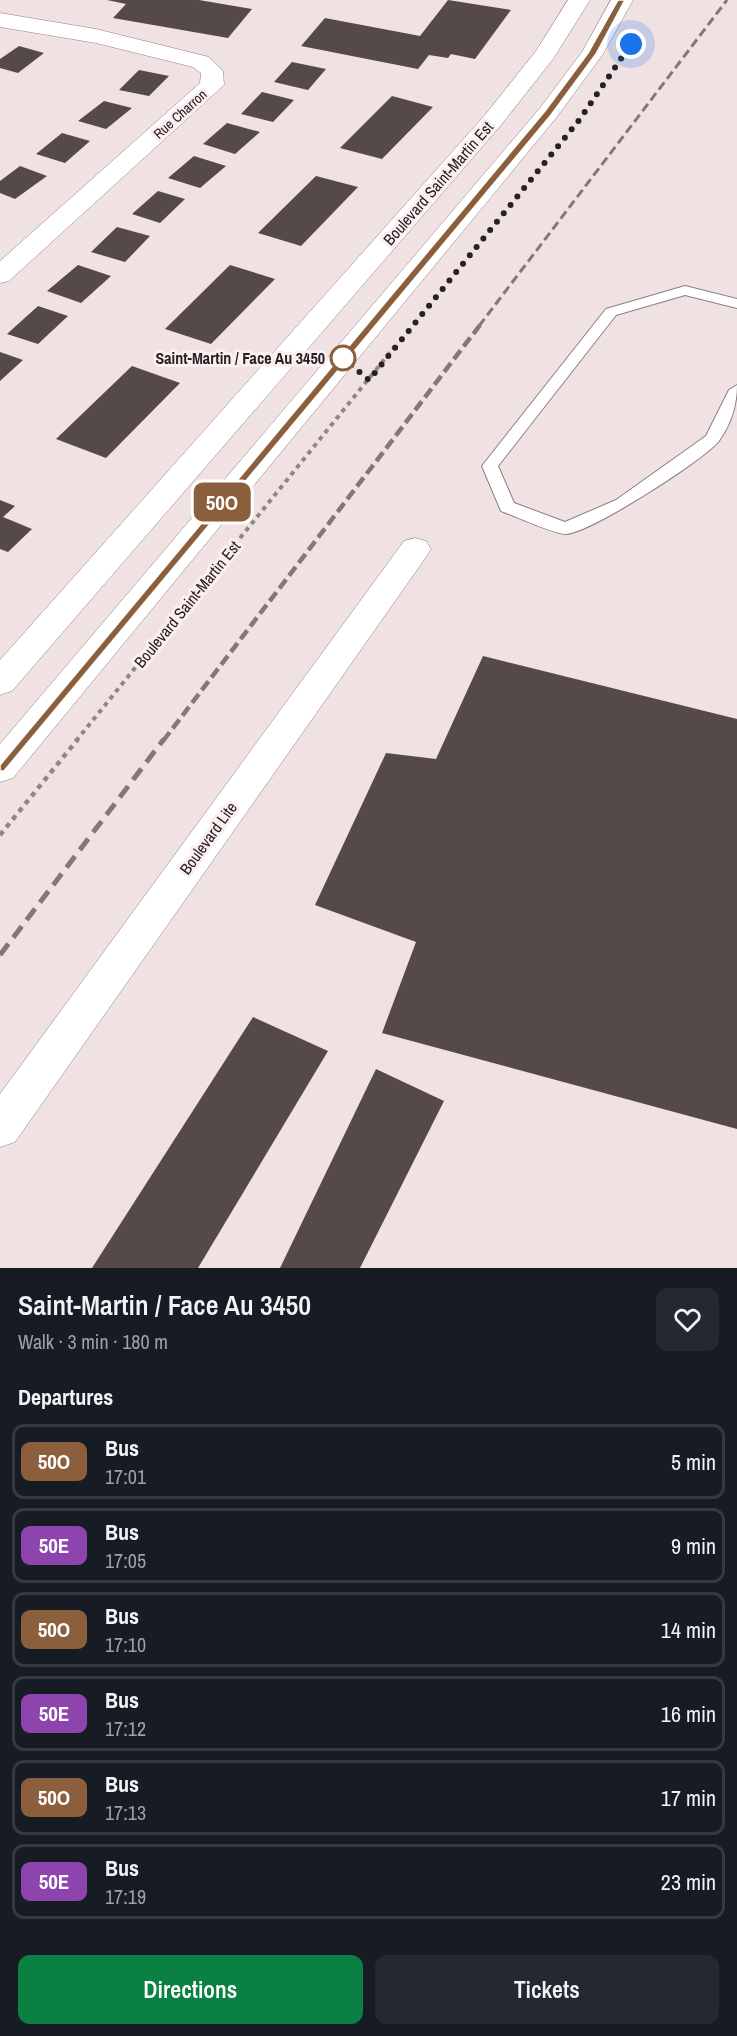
<!DOCTYPE html>
<html lang="en">
<head>
<meta charset="utf-8">
<style>
  body { margin:0; font-family:"Archivo Narrow",sans-serif; background:#242831; color:#f1f3f6; height:100vh; display:flex; flex-direction:column; font-size:22px; white-space:nowrap }
  * { box-sizing:border-box; margin:0 }
  p { font-size:20px; color:#9ea1a6 }
  .icon { flex:none; width:33px; height:33px; fill:none; stroke:currentColor; stroke-width:2; stroke-linecap:round; stroke-linejoin:round }
  .map { position:relative; height:1268px; overflow:hidden }
  .side { display:flex; flex-direction:column; background:#171b24; flex:1 }
  .side>* { flex:none }
  .badge { padding:0 12px; border-radius:9px; font-size:21px; line-height:39px }
  .you { position:absolute; width:30px; height:30px; margin:-15px; border:4px solid #fff; border-radius:50%; background:#1a73e8; box-shadow:0 0 0 9px #1a73e833 }
  .map>.badge { position:absolute; translate:-50% -50%; box-shadow:0 0 0 3px #fff }
  h2 { padding:0 18px; font-size:22px; line-height:54px }
  .round { display:grid; place-items:center; flex:none; width:63px; height:63px; border-radius:12px; background:#242831 }
  .head { display:flex; align-items:center; justify-content:space-between; height:102px; padding:0 18px }
  h1 { font-size:28px; font-weight:600; line-height:45px }
  .cta { display:flex; gap:12px; margin-top:auto; padding:12px 18px }
  .cta a { flex:1; height:69px; border-radius:12px; background:#0b8043; color:#fff; font-size:24px; font-weight:600; line-height:69px; text-align:center }
  .cta a+a { background:#242831; color:#f1f3f6 }
  ul { padding:0; list-style:none }
  li { display:flex; align-items:center; gap:18px; height:75px; margin:0 12px 9px; padding:0 6px; border:3px solid #363941; border-radius:12px }
  li div { flex:1 }
  li b { display:block; font-size:22px }
  li em { font-style:normal }
  li .badge { min-width:66px; font-weight:700; text-align:center }
  .map>svg:first-child { display:block }
  .building { fill:#55494a }
  .lines { fill:none; stroke-linecap:round; stroke-linejoin:round }
  .lane-casing { stroke:#8c7e80; stroke-width:2 }
  .street-casing { stroke:#8c7e80; stroke-width:1 }
  .secondary-casing { stroke:#8c7e80; stroke-width:1 }
  .path-far1 { stroke:#908687; stroke-width:4; stroke-dasharray:4.5 4.5; stroke-linecap:butt }
  .path { stroke:#908687; stroke-width:4.5; stroke-dasharray:5 5; stroke-linecap:butt }
  .lane { fill:#fff; fill-rule:evenodd }
  .street { fill:#fff; fill-rule:evenodd }
  .secondary { fill:#fff; fill-rule:evenodd }
  .rail-far2 { stroke:#82787a; stroke-width:3; stroke-dasharray:9 4.5; stroke-linecap:butt }
  .rail-far1 { stroke:#82787a; stroke-width:4.5; stroke-dasharray:11 5; stroke-linecap:butt }
  .rail { stroke:#82787a; stroke-width:5; stroke-dasharray:14 8; stroke-linecap:butt }
  .line { fill:#8b5e3c; stroke:#fff; stroke-width:1.5 }
  .walk { stroke:#262122; stroke-width:6; stroke-dasharray:0 10.8 }
  .stop-dot { fill:#fff; stroke:#8b5e3c; stroke-width:3 }
  .labels { text-anchor:middle; stroke-width:6; stroke-linejoin:round; paint-order:stroke }
  .far-street-label { font-size:14px; fill:#262122; stroke:#fdeef0 }
  .street-label { font-size:16px; fill:#262122; stroke:#fdeef0 }
  .stop-label { font-size:16px; font-weight:bold; fill:#262122; stroke:#fdeef0; text-anchor:end }
</style>
</head>
<body>
<div class="map">
<svg width="737" height="1268" viewBox="0 0 737 1268">
  <rect width="100%" height="100%" fill="#f0e1e3"/>
  <path class="building" d="M 107,0 L 199,0 L 252,9 L 228,38 L 113,18 L 126,4 Z
    M 448,0 L 511,10 L 475,59 L 451,54 L 448,58 L 429,55 L 418,69 L 301,46 L 325,18 L 420,36 Z
    M 19,46 L 44,53 L 18,73 L 0,68 L 0,59 Z
    M 292,62 L 326,69 L 308,90 L 274,82 Z
    M 139,70 L 169,76 L 149,96 L 119,90 Z
    M 262,92 L 294,100 L 273,122 L 241,114 Z
    M 392,96 L 433,107 L 382,159 L 340,148 Z
    M 104,101 L 132,108 L 106,129 L 78,121 Z
    M 227,123 L 260,132 L 235,154 L 203,144 Z
    M 62,133 L 90,141 L 65,163 L 36,154 Z
    M 194,156 L 226,166 L 200,188 L 168,178 Z
    M 20,166 L 47,176 L 15,199 L 0,193 L 0,181 Z
    M 316,176 L 358,187 L 301,246 L 258,233 Z
    M 158,191 L 185,199 L 160,223 L 132,214 Z
    M 117,227 L 150,236 L 125,262 L 91,252 Z
    M 78,265 L 111,276 L 81,303 L 47,291 Z
    M 230,265 L 275,279 L 211,344 L 165,329 Z
    M 38,306 L 68,316 L 38,344 L 7,334 Z
    M 0,352 L 23,360 L 0,381 Z
    M 132,366 L 180,383 L 106,458 L 56,439 Z
    M 0,500 L 15,506 L 3,517 L 32,529 L 8,552 L 0,549 Z
    M 483,656 L 737,719 L 737,1129 L 382,1033 L 416,942 L 315,905 L 386,753 L 436,759 Z
    M 253,1017 L 328,1051 L 198,1268 L 92,1268 Z
    M 376,1069 L 444,1101 L 360,1268 L 280,1268 Z"/>
  <g class="lines">
    <defs>
      <path id="lane" d="M 685,286 L 737,299 L 737,308 L 685,295 L 616,315 L 498,466 L 514,503 L 565,522 L 616,500 L 706,436 L 729,390 L 737,385 C 737,405 731,424 719,441 C 704,460 590,533 566,534 C 554,534 515,516 501,511 L 482,466 L 606,309 Z"/>
      <path id="street" d="M 0,13 L 96,29 L 209,57 L 223,71 L 224,85 L 9,281 L 0,283 L 0,261 L 200,83 L 201,73 L 193,67 L 96,43 L 0,27 Z"/>
      <path id="secondary" d="M 568,0 L 590,0 L 553,59 L 501,125 L 12,691 L 0,695 L 0,660 L 485,115 L 536,51 Z
        M 611,0 L 633,0 L 603,54 L 556,118 L 13,778 L 0,782 L 0,744 L 540,108 L 582,52 Z
        M 415,538 L 426,541 L 431,549 L 426,557 L 15,1142 L 0,1147 L 0,1094 L 404,541 Z"/>
    </defs>
    <use href="#lane" class="lane-casing"/>
    <use href="#street" class="street-casing"/>
    <use href="#secondary" class="secondary-casing"/>
    <path class="path-far1" d="M 76,741 L 396,345"/>
    <path class="path" d="M 0,835 L 78,739"/>
    <use href="#lane" class="lane"/>
    <use href="#street" class="street"/>
    <use href="#secondary" class="secondary"/>
    <path class="rail-far2" d="M 479,326 L 727,0"/>
    <path class="rail-far1" d="M 163,741 L 480,325"/>
    <path class="rail" d="M 0,955 L 164,739"/>
  </g>
  <path class="line" d="M 618,0 L 625,0 L 596,54 L 551,115 L 4,771 L 0,771 L 0,765 L 545,111 L 588,53 Z"/>
  <g class="lines">
    <path class="walk" d="M 343,358 L 369,380 L 580,119 L 631,44"/>
  </g>
  <circle class="stop-dot" cx="343" cy="358" r="12"/>
  <g class="labels">
    <g class="far-street-label">
      <text transform="translate(180 114) rotate(-42)" y="5">Rue Charron</text>
    </g>
    <g class="street-label">
      <text transform="translate(438 183) rotate(-49)" y="6">Boulevard Saint-Martin Est</text>
      <text transform="translate(187 604) rotate(-51)" y="6">Boulevard Saint-Martin Est</text>
      <text transform="translate(208 838) rotate(-54)" y="6">Boulevard Lite</text>
    </g>
    <g class="stop-label">
      <text x="325" y="364">Saint-Martin / Face Au 3450</text>
    </g>
  </g>
</svg>
<div class="you" style="left:631px;top:44px"></div>
<b class="badge" style="left:222px;top:502px;background:#8b5e3c;color:#fff">50O</b>
</div>
<section class="side">
<div class="head"><div><h1>Saint-Martin / Face Au 3450</h1><p>Walk · 3 min · 180 m</p></div><a class="round"><svg class="icon" aria-label="heart" viewBox="0 0 24 24"><path d="M12 20l-8-8c-3-5 5-10 8-4 3-6 11-1 8 4z"/></svg></a></div>
<h2>Departures</h2>
<ul>
<li><span class="badge" style="background:#8b5e3c;color:#fff">50O</span><div><b>Bus</b><p>17:01</p></div><em>5 min</em></li>
<li><span class="badge" style="background:#8e44ad;color:#fff">50E</span><div><b>Bus</b><p>17:05</p></div><em>9 min</em></li>
<li><span class="badge" style="background:#8b5e3c;color:#fff">50O</span><div><b>Bus</b><p>17:10</p></div><em>14 min</em></li>
<li><span class="badge" style="background:#8e44ad;color:#fff">50E</span><div><b>Bus</b><p>17:12</p></div><em>16 min</em></li>
<li><span class="badge" style="background:#8b5e3c;color:#fff">50O</span><div><b>Bus</b><p>17:13</p></div><em>17 min</em></li>
<li><span class="badge" style="background:#8e44ad;color:#fff">50E</span><div><b>Bus</b><p>17:19</p></div><em>23 min</em></li>
</ul>
<div class="cta"><a>Directions</a><a>Tickets</a></div>
</section>
</body>
</html>
